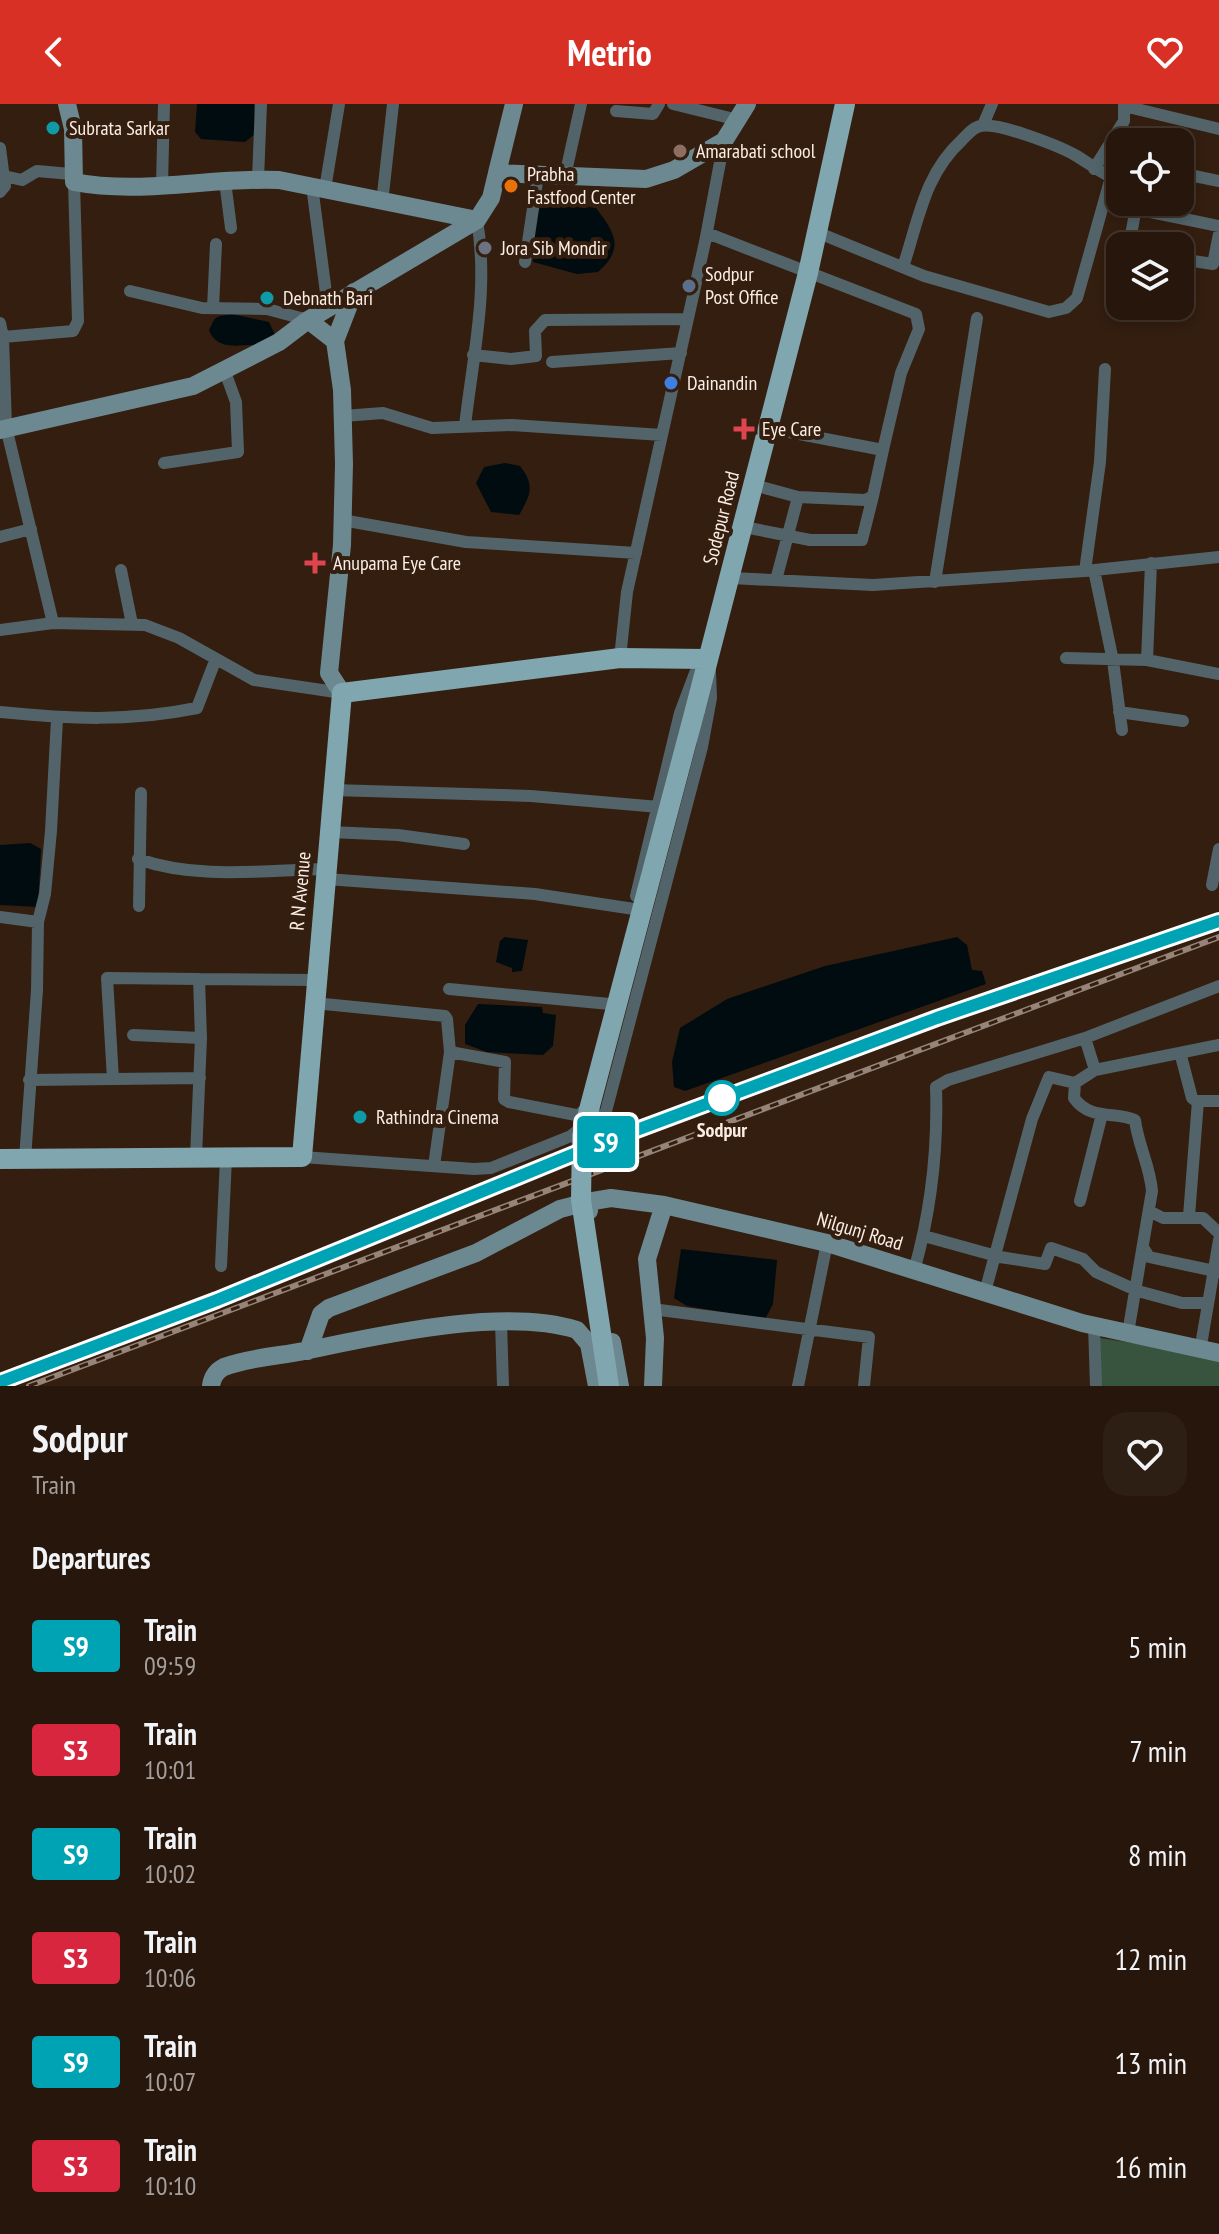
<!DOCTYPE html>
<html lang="en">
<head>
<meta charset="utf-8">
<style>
  body { margin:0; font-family:"PT Sans Narrow",sans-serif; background:#2e1f14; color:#f1f3f6; height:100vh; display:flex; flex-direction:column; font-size:30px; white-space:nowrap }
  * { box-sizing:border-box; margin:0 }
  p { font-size:26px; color:#a49f9d }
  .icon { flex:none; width:44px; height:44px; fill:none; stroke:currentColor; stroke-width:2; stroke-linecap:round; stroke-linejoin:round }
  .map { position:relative; height:1282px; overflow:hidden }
  .panel { display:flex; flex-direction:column; background:#26160b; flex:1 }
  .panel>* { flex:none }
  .badge { padding:0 16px; border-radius:6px; font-size:28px; line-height:52px }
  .tools { position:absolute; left:1106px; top:24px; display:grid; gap:16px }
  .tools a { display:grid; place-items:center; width:88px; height:88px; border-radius:16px; background:#26160b; box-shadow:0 4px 12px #0003,0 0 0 2px #42352c; font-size:40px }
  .map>.badge { position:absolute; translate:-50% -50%; box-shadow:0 0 0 4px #fff }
  h2 { padding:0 32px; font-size:30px; line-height:72px }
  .round { display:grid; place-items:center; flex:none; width:84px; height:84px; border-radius:24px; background:#2e1f14 }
  .head { display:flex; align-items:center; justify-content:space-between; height:136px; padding:0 32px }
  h1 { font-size:38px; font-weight:700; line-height:60px }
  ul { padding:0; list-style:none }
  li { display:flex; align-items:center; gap:24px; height:104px; padding:0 32px }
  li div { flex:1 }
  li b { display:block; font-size:30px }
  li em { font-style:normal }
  li .badge { min-width:88px; font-weight:700; text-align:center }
  header { display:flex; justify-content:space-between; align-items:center; height:104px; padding:0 32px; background:#d93025; color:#fff; font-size:36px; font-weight:700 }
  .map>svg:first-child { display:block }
  .green { fill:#38543f }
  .water { fill:#000c10 }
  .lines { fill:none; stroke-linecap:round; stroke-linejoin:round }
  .street { stroke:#526469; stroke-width:12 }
  .secondary { stroke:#6c8991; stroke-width:18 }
  .primary { stroke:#80a6af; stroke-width:20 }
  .rail-casing { stroke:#968478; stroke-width:6 }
  .rail { stroke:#331e0f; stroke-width:3; stroke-dasharray:9; stroke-linecap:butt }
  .primary-bridge { stroke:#80a6af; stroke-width:20 }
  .line-casing { stroke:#fff; stroke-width:18 }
  .line { stroke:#00a3b4; stroke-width:12 }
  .culture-dot { fill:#0f9aa8; stroke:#331e0f; stroke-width:3 }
  .education-dot { fill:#8d6e63; stroke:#331e0f; stroke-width:3 }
  .food-dot { fill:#e8710a; stroke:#331e0f; stroke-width:3 }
  .worship-dot { fill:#6b7280; stroke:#331e0f; stroke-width:3 }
  .service-dot { fill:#5c6f8a; stroke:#331e0f; stroke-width:3 }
  .shop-dot { fill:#3f7fe0; stroke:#331e0f; stroke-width:3 }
  .health-dot { fill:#e0444e; stroke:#331e0f; stroke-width:3 }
  .stop-dot { fill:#fff; stroke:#00a3b4; stroke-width:4 }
  .labels { text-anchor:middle; stroke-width:8; stroke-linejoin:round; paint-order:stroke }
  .poi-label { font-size:20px; fill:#fcede4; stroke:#331e0f; text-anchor:start }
  .street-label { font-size:20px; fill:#fcede4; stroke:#331e0f }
  .stop-label { font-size:20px; font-weight:bold; fill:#fcede4; stroke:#331e0f }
</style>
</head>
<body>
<header><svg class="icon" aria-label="back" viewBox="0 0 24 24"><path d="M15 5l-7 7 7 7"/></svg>Metrio<svg class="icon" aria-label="heart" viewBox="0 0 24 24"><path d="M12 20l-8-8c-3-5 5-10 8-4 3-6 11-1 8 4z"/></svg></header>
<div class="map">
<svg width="1219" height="1282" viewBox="0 0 1219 1282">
  <rect width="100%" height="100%" fill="#331e0f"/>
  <path class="green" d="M 1100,1234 L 1219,1252 L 1219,1282 L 1101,1282 Z"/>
  <path class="water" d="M 197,0 L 254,0 L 255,30 L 245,38 L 201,35 L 195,28 Z
    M 545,97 L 596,104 C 615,129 625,144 598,168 L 577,170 L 533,158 L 534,111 Z
    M 232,210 L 269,218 L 275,231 L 264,243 C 249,236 219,252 209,226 C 216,212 213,213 232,210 Z
    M 505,359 L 520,362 C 535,381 531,391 519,411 L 491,408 L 476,379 L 484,363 Z
    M 30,739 L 41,745 L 38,803 L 0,801 L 0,741 Z
    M 505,833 L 528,836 L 522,867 L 512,868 L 512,864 L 496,858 L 500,837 Z
    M 957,833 L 967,841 L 972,866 L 982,867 L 986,880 L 685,987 L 674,983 L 672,958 L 680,924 L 727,895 L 825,862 Z
    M 478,900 L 542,903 L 543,909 L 556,911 L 553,942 L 543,951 L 487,948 L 465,940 L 465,921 Z
    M 681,1145 L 777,1156 L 773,1200 L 765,1215 L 687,1202 L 674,1194 Z"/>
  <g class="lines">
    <path class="street" d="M 673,0 L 738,16
      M 1124,2 L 1219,25
      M 616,7 L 653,10 L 659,0
      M 983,21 L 992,0
      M 0,44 L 5,82 L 0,88
      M 1094,65 L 1124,17 L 1124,0
      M 1180,69 L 1219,77
      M 4,72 L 22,76 L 37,67 L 71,70
      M 565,72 L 581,0
      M 258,75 L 261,0
      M 225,77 L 231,124
      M 162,81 L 164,0
      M 312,82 L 328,204
      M 325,85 L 339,0
      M 382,99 L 393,0
      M 1136,105 L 1219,122
      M 814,127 L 924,172 L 1049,208 L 1066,204 L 1077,194 L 1111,73 C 1098,67 1087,58 1075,51 C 1059,42 998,18 981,22 C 973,23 967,31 962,36 C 924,71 919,115 903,163
      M 707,129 L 916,210 L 919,225 L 901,269 L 883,346
      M 1129,142 L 1137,98
      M 1180,155 L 1213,160 L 1219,130
      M 525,158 L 538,71
      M 130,187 L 202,204 L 267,205 L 308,216
      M 213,204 L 216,140
      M 0,219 L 3,233 L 0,233
      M 473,251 L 511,255 L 536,252 L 535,227 L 545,216 L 688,215
      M 552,258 L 681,249
      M 343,312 L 383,309 L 432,324 L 512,321 L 662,331
      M 465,322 C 473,251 489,186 477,116
      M 164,359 L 238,348 L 236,298 L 224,265
      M 754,381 L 798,393 L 865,396 L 873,392 L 883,346 L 768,324
      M 342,416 L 466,438 L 636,449
      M 744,423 L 810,436 L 862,436 L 873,392
      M 0,433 L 31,425
      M 121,466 L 132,520
      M 1094,466 L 1113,557 L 1122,626
      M 1085,467 L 1100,358 L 1105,265
      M 731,474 L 873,481 L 1085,467 L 1219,453
      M 776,476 L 798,393
      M 935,478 L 977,214
      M 53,519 L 6,323 L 3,233 L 73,227 L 78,217 L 74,78
      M 0,526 L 53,519 L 145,521 L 179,534 L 254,576 L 342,589
      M 620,554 L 627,488 L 705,138 L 724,37
      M 1066,554 L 1147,556 L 1219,570
      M 1147,556 L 1151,459
      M 0,608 C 70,615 128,618 197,604 L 215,557
      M 1119,608 L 1183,617
      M 333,686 L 531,692 L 659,703
      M 330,728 L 398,731 L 464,740
      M 138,755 C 197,776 265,766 327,765
      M 326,775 L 535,790 L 634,805
      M 1212,781 L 1219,745
      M 636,792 L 680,609 L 695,569 L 701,560
      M 139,802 L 141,689
      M 0,813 L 38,818
      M 199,875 L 316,876
      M 449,885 L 610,900
      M 314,899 L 445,912 L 447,915 L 450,948 L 434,1062
      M 133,931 L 201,934 L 196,1053
      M 1085,934 L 1095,966 L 1219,941
      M 450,948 L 505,958 L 504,995 L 509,998 L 581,1012 L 582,1008
      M 1181,952 L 1192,994 L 1196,997 L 1219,997
      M 113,975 L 107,874 L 199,875 L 201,934
      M 29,976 L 200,974
      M 1075,979 L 1074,994 C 1090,1017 1117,1007 1135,1016 C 1138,1041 1150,1062 1152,1087 L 1128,1229
      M 302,1053 L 474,1065 L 491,1064 L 571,1032 L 578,1026 L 581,1012 L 605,1011 L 702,643 L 711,594 L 710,567
      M 25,1055 L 37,886 L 38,818 L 45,790 L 51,727 L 57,615
      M 1080,1097 L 1102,1010
      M 1149,1107 L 1163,1114 L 1203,1114 L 1219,1129
      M 1189,1112 L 1198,997
      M 924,1132 L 1000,1153 L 1045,1160 L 1051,1144 L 1083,1155 L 1096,1168 L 1138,1187 L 1182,1199 L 1207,1199
      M 1144,1145 L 1149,1153 L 1219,1168
      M 221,1162 L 226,1054
      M 914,1167 C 931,1107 938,1045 936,983 L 948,976 L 1085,934 L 1219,882
      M 985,1188 L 1032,1015 L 1049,973 L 1075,979 L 1095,966
      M 652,1205 L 869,1233 L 864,1282
      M 501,1218 L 503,1282
      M 1094,1221 L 1096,1282
      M 1200,1247 L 1219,1136
      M 798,1282 L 827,1139"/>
    <path class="secondary" d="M 67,0 L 73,25 L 74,78 C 142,91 211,73 279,76 L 477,116
      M 497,69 L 514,0
      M 308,216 L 335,237 L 342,286 L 344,360 L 342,441 L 329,569 L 342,589
      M 335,237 L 354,188
      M 0,326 L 193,282 L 279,238 L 308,216 L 477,116 L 491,94 L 497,69 L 646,75 L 674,66 L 724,37 L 747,0
      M 587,1098 L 611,1094 L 664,1101
      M 612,1238 L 620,1282
      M 308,1247 L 321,1210 L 329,1204 L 476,1149 L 560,1105 L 587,1098 L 589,1107
      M 211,1282 C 212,1274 216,1267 224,1263 C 250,1253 282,1252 309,1246 C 382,1231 504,1203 577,1226 L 589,1240 L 597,1282
      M 653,1282 L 655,1234 L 647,1155 L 664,1101 L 827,1139 L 1082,1219 L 1219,1249"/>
    <path class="primary" d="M 695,606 L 808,169 L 845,0
      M 0,1055 L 302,1053 L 342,589 L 620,554 L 706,555"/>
    <defs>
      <path id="rail" d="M 0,1278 C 198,1203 393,1121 590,1044 C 798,962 1010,894 1219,817
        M 29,1282 L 1219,833"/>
    </defs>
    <use href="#rail" class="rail-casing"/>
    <use href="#rail" class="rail"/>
    <path class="primary-bridge" d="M 609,1282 L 581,1096 L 582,1032 L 695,606"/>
  </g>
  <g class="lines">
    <defs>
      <path id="line" d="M 0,1278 L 217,1196 L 591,1043 L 937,914 L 1219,817"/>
    </defs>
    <use href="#line" class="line-casing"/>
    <use href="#line" class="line"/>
  </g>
  <g class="culture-dot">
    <circle cx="53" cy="24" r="8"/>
    <circle cx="267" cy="194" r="8"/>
    <circle cx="360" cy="1013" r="8"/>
  </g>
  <circle class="education-dot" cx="680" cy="47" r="8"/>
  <circle class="food-dot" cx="511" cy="82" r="8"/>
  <circle class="worship-dot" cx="485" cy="144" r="8"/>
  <circle class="service-dot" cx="689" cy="182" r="8"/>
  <circle class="shop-dot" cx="671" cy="279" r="8"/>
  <g class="health-dot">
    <path d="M740 313h8v8h8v8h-8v8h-8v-8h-8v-8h8z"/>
    <path d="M311 447h8v8h8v8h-8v8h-8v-8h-8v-8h8z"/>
  </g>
  <circle class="stop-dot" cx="722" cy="994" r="16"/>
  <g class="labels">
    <g class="poi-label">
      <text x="69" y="31">Subrata Sarkar</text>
      <text x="696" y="54">Amarabati school</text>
      <text x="527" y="77">Prabha<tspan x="527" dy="23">Fastfood Center</tspan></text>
      <text x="501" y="151">Jora Sib Mondir</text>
      <text x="705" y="177">Sodpur<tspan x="705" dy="23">Post Office</tspan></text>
      <text x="283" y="201">Debnath Bari</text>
      <text x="687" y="286">Dainandin</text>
      <text x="762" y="332">Eye Care</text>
      <text x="333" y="466">Anupama Eye Care</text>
      <text x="376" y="1020">Rathindra Cinema</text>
    </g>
    <g class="street-label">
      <text transform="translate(721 414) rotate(-76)" y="7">Sodepur Road</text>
      <text transform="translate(300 787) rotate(-85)" y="7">R N Avenue</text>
      <text transform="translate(860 1127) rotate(17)" y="7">Nilgunj Road</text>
    </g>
    <g class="stop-label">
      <text x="722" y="1033">Sodpur</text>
    </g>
  </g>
</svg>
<div class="tools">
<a><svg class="icon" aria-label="locate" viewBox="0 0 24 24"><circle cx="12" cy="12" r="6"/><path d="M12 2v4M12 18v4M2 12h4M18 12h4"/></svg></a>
<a><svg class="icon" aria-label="layers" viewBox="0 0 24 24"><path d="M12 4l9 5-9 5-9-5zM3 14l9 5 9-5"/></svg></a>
</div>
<b class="badge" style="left:606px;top:1038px;background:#00a3b4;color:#fff">S9</b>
</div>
<section class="panel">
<div class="head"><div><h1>Sodpur</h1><p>Train</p></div><a class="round"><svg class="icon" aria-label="heart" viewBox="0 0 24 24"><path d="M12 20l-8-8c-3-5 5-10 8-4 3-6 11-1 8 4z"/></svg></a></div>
<h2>Departures</h2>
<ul>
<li><span class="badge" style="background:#00a3b4;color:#fff">S9</span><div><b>Train</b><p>09:59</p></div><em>5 min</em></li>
<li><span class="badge" style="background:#d7263d;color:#fff">S3</span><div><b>Train</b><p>10:01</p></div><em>7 min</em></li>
<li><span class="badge" style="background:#00a3b4;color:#fff">S9</span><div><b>Train</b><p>10:02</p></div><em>8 min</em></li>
<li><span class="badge" style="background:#d7263d;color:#fff">S3</span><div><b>Train</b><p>10:06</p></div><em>12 min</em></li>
<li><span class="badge" style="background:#00a3b4;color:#fff">S9</span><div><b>Train</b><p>10:07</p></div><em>13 min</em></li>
<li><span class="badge" style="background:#d7263d;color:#fff">S3</span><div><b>Train</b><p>10:10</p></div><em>16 min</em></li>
</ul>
</section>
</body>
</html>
